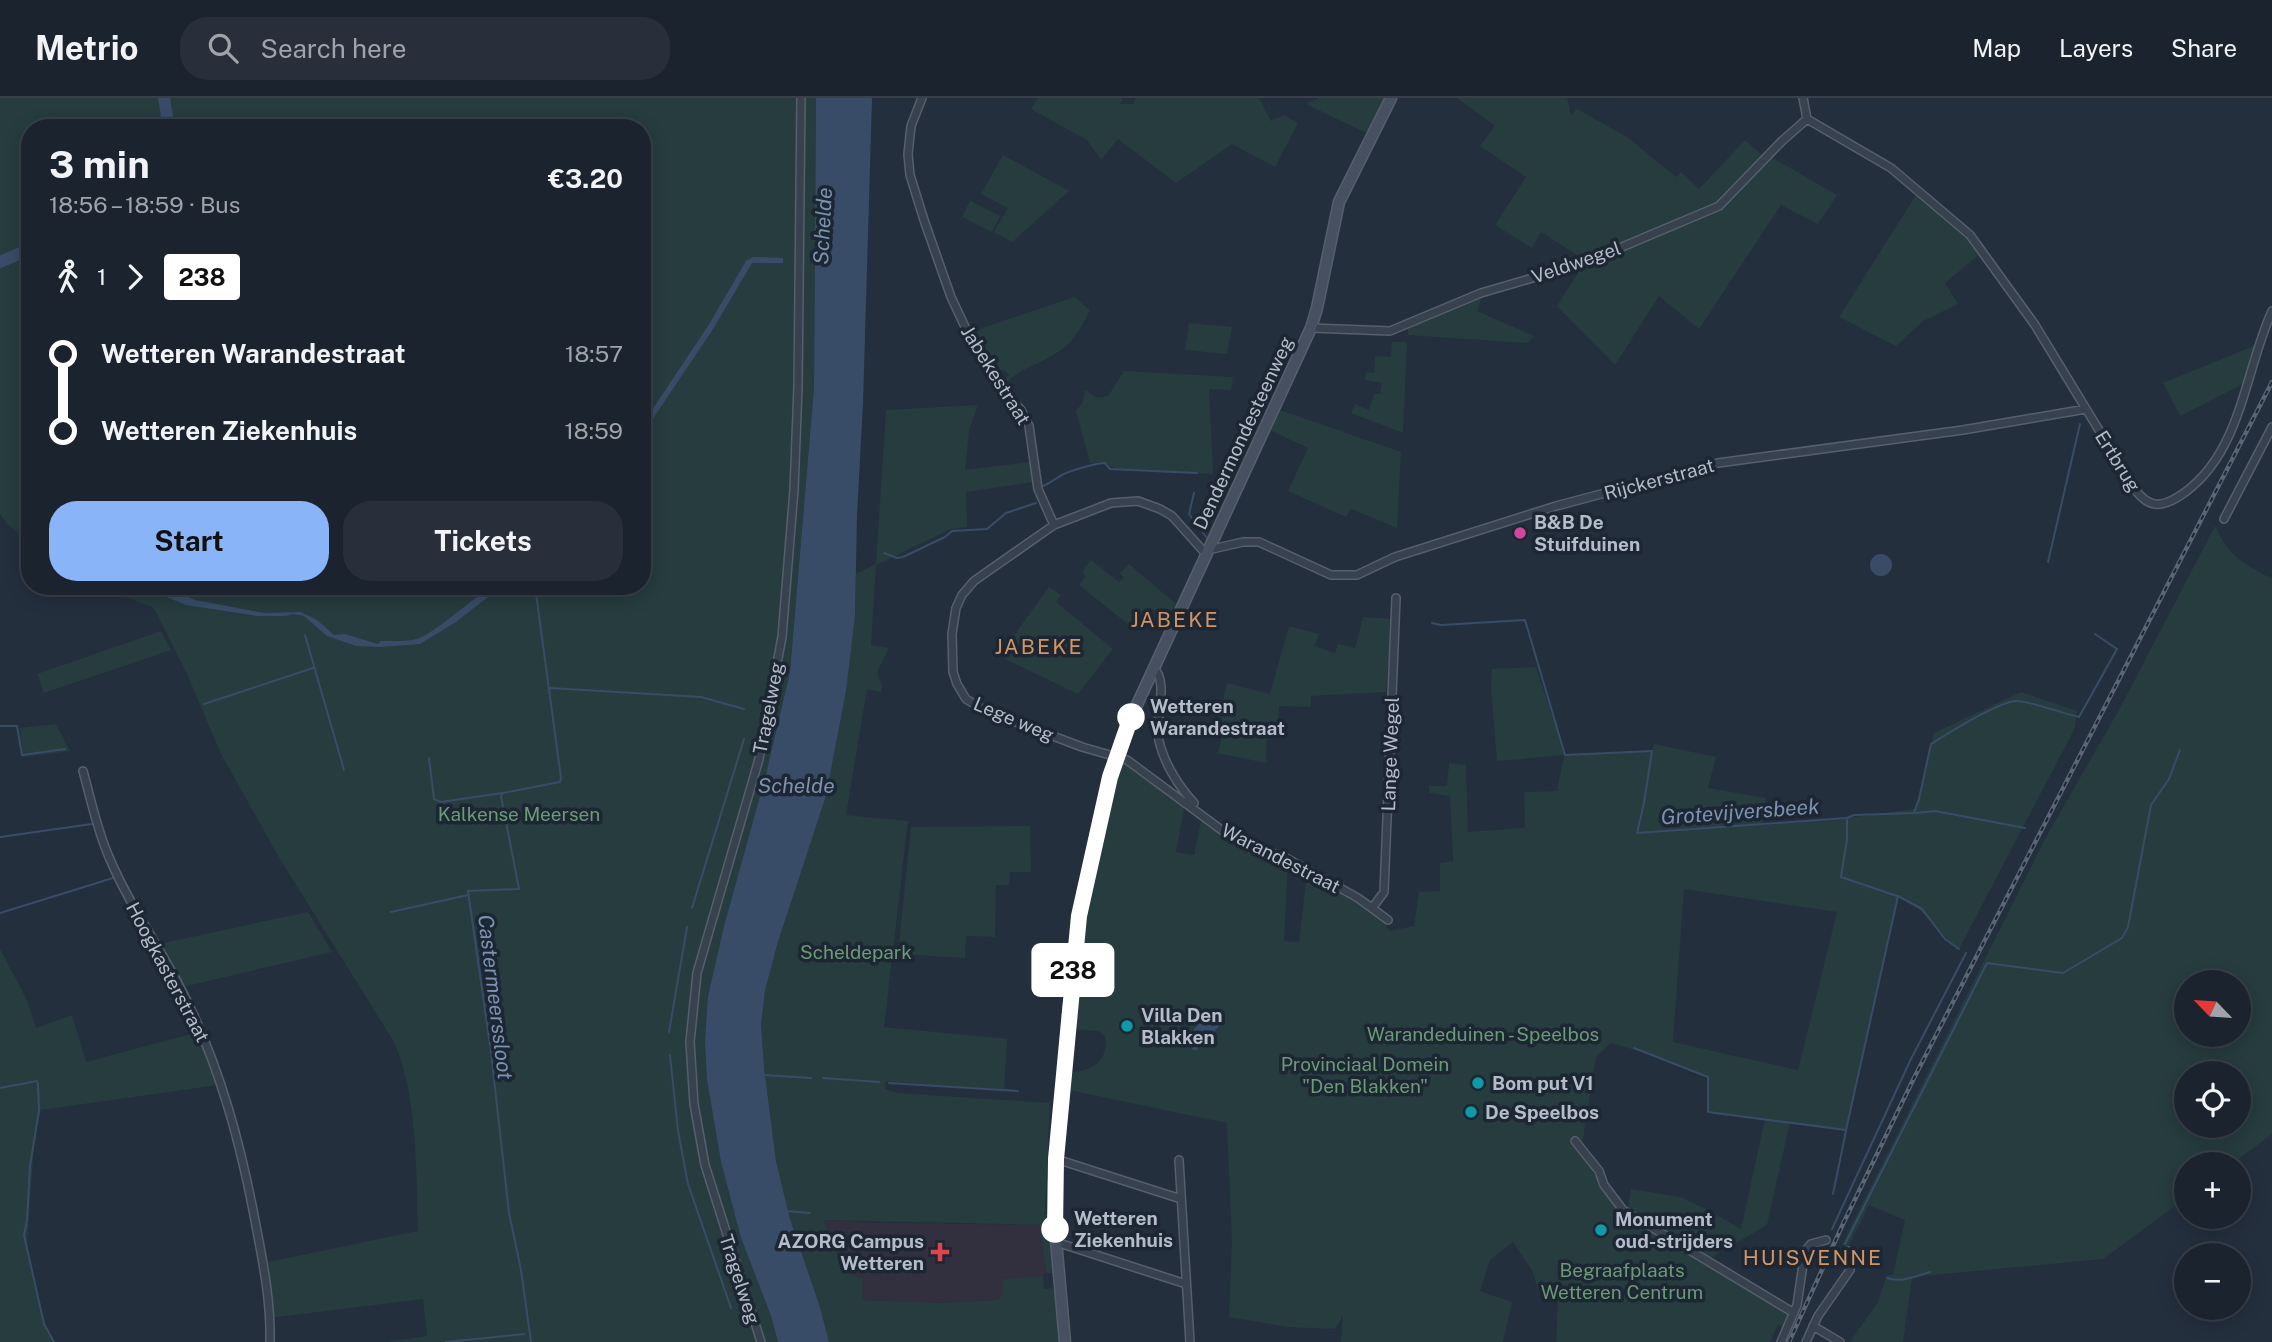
<!DOCTYPE html>
<html lang="en">
<head>
<meta charset="utf-8">
<style>
  body { margin:0; font-family:"Public Sans",sans-serif; background:#282f3a; color:#f1f3f6; height:100vh; display:flex; flex-direction:column; font-size:26px; white-space:nowrap }
  * { box-sizing:border-box; margin:0 }
  p { font-size:23px; color:#a0a4aa }
  .icon { flex:none; width:38px; height:38px; fill:none; stroke:currentColor; stroke-width:2; stroke-linecap:round; stroke-linejoin:round }
  .map { position:relative; flex:1; overflow:hidden }
  .panel { position:absolute; left:21px; top:21px; width:630px; height:476px; display:flex; flex-direction:column; background:#1b232e; border-radius:28px; box-shadow:0 4px 18px #0003,0 0 0 2px #39404a }
  .panel>* { flex:none }
  .badge { padding:0 14px; border-radius:5px; font-size:24px; line-height:46px }
  .needle { width:46px; rotate:295deg }
  .controls { position:absolute; left:2174px; top:872px; display:grid; gap:14px }
  .controls a { display:grid; place-items:center; width:77px; height:77px; border-radius:50%; background:#1b232e; box-shadow:0 4px 18px #0003,0 0 0 2px #39404a; font-size:35px }
  .map>.badge { position:absolute; translate:-50% -50%; box-shadow:0 0 0 4px #fff }
  .legs { display:flex; align-items:center; gap:10px; height:77px; padding:0 28px; font-size:23px }
  .legs p { margin-inline-start:auto }
  .headline { display:flex; align-items:center; justify-content:space-between; height:119px; padding:0 28px }
  h1 { font-size:38px; font-weight:700; line-height:52px }
  .action { display:flex; gap:14px; margin-top:auto; padding:14px 28px }
  .action a { flex:1; height:80px; border-radius:28px; background:#8ab4f8; color:#111; font-size:28px; font-weight:700; line-height:80px; text-align:center }
  .action a+a { background:#282f3a; color:#f1f3f6 }
  ul { padding:0 28px; list-style:none }
  li { display:flex; align-items:center; gap:24px; height:77px; font-size:26px }
  li i { display:grid; place-items:center; width:10px; height:100%; margin:0 9px; background:currentColor }
  li i::after { content:''; width:18px; height:18px; margin:-9px; border:5px solid; border-radius:50%; background:#1b232e }
  li p { margin-inline-start:auto }
  li:first-child i { background:linear-gradient(#0000 50%,currentColor 0) }
  li:last-child i { background:linear-gradient(currentColor 50%,#0000 0) }
  header { display:flex; align-items:center; gap:42px; box-sizing:border-box; height:98px; padding:0 35px; background:#1b232e; border-bottom:2px solid #39404a }
  header strong { font-size:33px }
  nav { display:flex; gap:38px; margin-inline-start:auto; font-size:24px }
  .search { width:490px; height:63px; background:#282f3a; display:flex; align-items:center; gap:18px; box-sizing:border-box; padding:0 24px; border-radius:28px; color:#a0a4aa; font-size:26px }
  .map>svg:first-child { display:block }
  .medical { fill:#32303f }
  .green { fill:#263c3f; fill-rule:evenodd }
  .water { fill:#394c67 }
  .lines { fill:none; stroke-linecap:round; stroke-linejoin:round }
  .stream { stroke:#394c67; stroke-width:2 }
  .river { stroke:#394c67; stroke-width:12 }
  .minor-casing { stroke:#565f6c; stroke-width:10 }
  .secondary-casing { stroke:#565f6c; stroke-width:13 }
  .minor { stroke:#38414e; stroke-width:7 }
  .secondary { stroke:#465061; stroke-width:10 }
  .rail-casing { stroke:#5a6575; stroke-width:4.5 }
  .rail { stroke:#1d2633; stroke-width:2; stroke-dasharray:5; stroke-linecap:butt }
  .line-1-casing { stroke:#fff; stroke-width:16 }
  .line-1 { stroke:#fff; stroke-width:10 }
  .hotel-dot { fill:#d1479c; stroke:#1d2633; stroke-width:2.5 }
  .stop-1-dot { fill:#fff; stroke:#fff; stroke-width:3.5 }
  .culture-dot { fill:#0f9aa8; stroke:#1d2633; stroke-width:2.5 }
  .health-dot { fill:#e0444e; stroke:#1d2633; stroke-width:2.5 }
  .labels { text-anchor:middle; stroke-width:7; stroke-linejoin:round; paint-order:stroke }
  .street-label { font-size:19px; fill:#b4bcc9; stroke:#1d2633 }
  .poi-label { font-size:19px; font-weight:bold; fill:#b4bcc9; stroke:#1d2633; text-anchor:start }
  .stop-label { font-size:19px; font-weight:bold; fill:#b4bcc9; stroke:#1d2633; text-anchor:start }
  .park-label { font-size:19px; fill:#6b9a76; stroke:#1d2633 }
  .water-label { font-size:21px; font-style:italic; fill:#7c92b1; stroke:#1d2633 }
  .neighbourhood-label { font-size:21px; letter-spacing:2px; fill:#d59563; stroke:#1d2633 }
</style>
</head>
<body>
<header>
<strong>Metrio</strong>
<div class="search"><svg class="icon" aria-label="search" viewBox="0 0 24 24"><circle cx="10" cy="10" r="6"/><path d="M15 15l6 6"/></svg>Search here</div>
<nav><a>Map</a><a>Layers</a><a>Share</a></nav>
</header>
<div class="map">
<svg width="2272" height="1244" viewBox="0 0 2272 1244">
  <rect width="100%" height="100%" fill="#242f3e"/>
  <path class="medical" d="M 822,1122 L 876,1125 L 1049,1127 L 1050,1134 L 1041,1134 L 1047,1175 L 1043,1176 L 1043,1179 L 1025,1181 L 998,1202 L 942,1205 L 862,1202 L 844,1175 Z"/>
  <path class="green" d="M 0,0 L 816,0 L 814,290 L 790,574 L 765,680 L 724,828 L 708,898 L 707,982 L 721,1064 L 741,1140 L 771,1218 L 778,1244 L 387,1244 L 427,1238 L 423,1201 L 269,1220 L 263,1165 L 418,1133 C 416,1075 418,997 394,944 L 280,761 L 235,681 L 220,654 L 187,576 L 154,510 L 99,488 L 642,488 L 642,30 L 30,30 L 30,445 L 7,426 L 0,416 Z
    M 1038,0 L 1123,0 L 1120,6 L 1133,6 L 1136,0 L 1259,0 L 1271,23 L 1284,17 L 1298,25 L 1275,69 L 1232,46 L 1176,85 L 1118,41 L 1101,62 L 1087,42 L 1031,11 Z
    M 1319,0 L 1385,0 L 1368,33 L 1364,34 L 1306,6 Z
    M 1457,0 L 1567,0 L 1571,17 L 1577,11 L 1627,39 L 1676,79 L 1681,74 L 1699,91 L 1745,42 L 1764,59 L 1715,107 L 1585,162 L 1541,134 L 1532,150 L 1495,127 L 1526,79 L 1480,48 L 1495,28 Z
    M 1003,57 L 1069,93 L 1012,144 L 994,134 L 1008,110 L 981,96 Z
    M 1771,59 L 1837,97 L 1818,126 L 1781,107 L 1699,231 L 1659,198 L 1615,267 L 1557,208 L 1583,167 L 1718,112 Z
    M 1916,97 L 1949,122 L 1981,155 L 1945,185 L 1958,206 L 1923,223 L 1896,248 L 1839,219 Z
    M 970,103 L 1000,118 L 992,134 L 962,119 Z
    M 1482,198 L 1477,213 L 1534,238 L 1527,245 L 1408,237 L 1408,231 L 1447,211 Z
    M 1074,199 L 1090,212 C 1084,225 1076,239 1065,249 C 1046,265 1020,268 1003,288 L 1001,285 L 1009,277 L 1003,271 L 994,278 L 971,234 Z
    M 1189,225 L 1232,229 L 1227,256 L 1185,252 Z
    M 1392,244 L 1407,244 L 1403,335 L 1351,315 L 1355,306 L 1369,312 L 1374,296 L 1380,296 L 1382,285 L 1365,282 L 1366,274 L 1374,275 L 1375,258 L 1391,259 Z
    M 2256,247 L 2245,285 L 2180,318 L 2163,285 Z
    M 1124,273 L 1233,279 L 1231,292 L 1209,291 L 1213,376 L 1114,370 L 1105,364 L 1090,365 L 1076,313 L 1083,304 L 1085,292 L 1098,300 L 1108,298 Z
    M 978,307 L 969,332 L 965,372 L 1030,364 L 1033,384 L 966,394 L 967,429 L 951,431 L 876,467 L 871,547 L 889,550 L 877,574 L 882,588 L 881,594 L 867,591 L 846,717 L 908,723 L 884,929 L 1007,941 L 1004,993 L 886,983 L 885,991 L 898,995 L 1050,1005 L 1045,1116 L 1049,1118 L 1049,1127 L 823,1122 L 844,1174 L 863,1181 L 862,1202 L 942,1205 L 998,1202 L 1002,1197 L 1003,1181 L 1043,1179 L 1044,1191 L 1055,1190 L 1061,1244 L 829,1244 L 820,1209 L 790,1121 L 776,1063 L 764,969 L 761,926 L 765,893 L 777,847 L 826,698 L 846,593 L 855,518 L 856,476 L 876,466 L 886,312 Z
    M 1280,312 L 1401,354 L 1397,430 L 1351,411 L 1346,419 L 1288,393 L 1308,350 L 1270,332 Z
    M 2215,428 C 2229,459 2243,465 2272,481 L 2272,1036 L 2232,1066 L 2186,1066 L 2186,1100 L 2103,1161 L 1912,1179 L 1903,1244 L 1850,1244 L 1878,1204 L 1887,1177 L 1893,1177 L 1905,1122 L 1869,1107 L 1848,1149 L 1842,1146 L 2045,741 L 2120,610 ZM 2186,884 L 2238,884 L 2238,936 L 2186,936 ZM 2186,975 L 2238,975 L 2238,1027 L 2186,1027 Z
    M 1091,462 L 1119,484 L 1124,479 L 1120,475 L 1129,466 L 1176,506 L 1168,524 L 1150,509 L 1134,531 L 1079,487 L 1086,478 L 1082,474 Z
    M 1049,489 L 1061,497 L 1056,504 L 1113,551 L 1078,596 L 999,558 Z
    M 1363,519 L 1392,521 L 1386,594 L 1311,598 L 1311,609 L 1279,608 L 1278,637 L 1267,637 L 1266,665 L 1218,655 L 1225,625 L 1218,623 L 1227,585 L 1270,596 L 1289,528 L 1319,536 L 1314,548 L 1335,555 L 1338,546 L 1355,550 Z
    M 161,533 L 171,552 L 44,595 L 37,576 Z
    M 1536,569 L 1565,657 L 1652,653 L 1654,646 L 1716,659 L 1708,690 L 1766,700 L 1762,727 L 1843,722 L 1847,720 L 1916,711 L 1934,635 L 2021,594 L 2077,613 L 2075,630 L 1959,851 C 1934,832 1929,812 1898,799 L 1846,1032 L 1790,1024 L 1767,1127 L 1709,1161 L 1677,1143 L 1628,1109 L 1631,1091 L 1680,1099 L 1708,1112 L 1741,1131 L 1765,1021 L 1708,1014 L 1707,979 L 1656,958 L 1611,945 L 1596,959 L 1582,1047 L 1582,1052 L 1598,1083 L 1622,1114 L 1787,1215 L 1789,1222 L 1786,1230 L 1778,1226 L 1770,1244 L 1556,1244 L 1558,1200 L 1540,1198 L 1532,1172 L 1513,1144 L 1490,1162 L 1480,1193 L 1512,1204 L 1503,1244 L 1341,1244 L 1343,1218 L 1335,1231 L 1288,1229 L 1229,1219 L 1232,1144 L 1227,1025 L 1064,991 L 1069,975 C 1092,972 1109,964 1105,938 L 1098,933 L 1070,931 L 1083,818 L 1119,662 L 1132,666 L 1185,705 L 1176,754 L 1194,757 L 1202,719 L 1232,743 L 1288,765 L 1284,843 L 1299,844 L 1307,774 L 1375,812 L 1390,833 L 1414,828 L 1419,794 L 1440,793 L 1440,765 L 1453,763 L 1450,698 L 1429,695 L 1429,688 L 1447,688 L 1449,665 L 1466,667 L 1468,734 L 1525,730 L 1524,694 L 1557,693 L 1564,657 L 1497,663 L 1491,590 L 1492,571 ZM 1684,791 L 1837,814 L 1798,972 L 1673,944 Z
    M 56,626 L 70,653 L 23,659 L 20,630 Z
    M 1030,728 L 1031,774 L 1010,774 L 1009,787 L 996,787 L 995,839 L 966,838 L 965,860 L 898,856 L 911,729 Z
    M 308,814 L 332,854 L 183,889 L 159,846 Z
    M 0,851 L 27,902 L 36,930 L 72,917 L 86,964 L 198,934 L 218,987 L 41,1012 L 35,1032 L 27,1147 L 45,1229 L 54,1244 L 0,1244 Z
    M 1040,1133 L 1050,1134 L 1054,1175 L 1047,1175 Z"/>
  <path class="water" d="M 816,0 L 872,0 L 863,305 L 857,417 L 855,518 L 851,552 L 846,593 L 826,698 L 777,847 L 765,893 L 761,926 L 764,969 L 776,1063 L 790,1121 L 820,1209 L 829,1244 L 778,1244 L 771,1218 L 741,1140 L 721,1064 L 707,982 L 705,944 L 708,898 L 724,828 L 765,680 L 790,574 L 814,290 Z
    M 753,159 L 783,160 L 783,165 L 752,165 L 713,231 L 642,337 L 642,327 L 708,228 L 746,163 Z
    M1870 467a11 11 0 1 1 22 0a11 11 0 1 1-22 0Z
    M 151,488 L 166,488 L 195,502 L 264,515 L 301,514 L 317,522 L 334,537 L 345,536 L 378,546 L 381,543 C 393,543 409,544 419,540 C 443,531 482,488 502,488 L 456,524 L 420,546 L 381,549 L 356,548 L 327,538 L 304,518 L 292,516 L 286,518 L 257,518 L 186,507 L 157,495 L 157,490 Z
    M 1207,917 L 1217,920 L 1219,928 L 1213,935 L 1203,939 L 1197,952 L 1193,952 L 1187,944 L 1164,946 L 1160,943 L 1169,932 L 1174,933 L 1179,940 L 1188,938 Z"/>
  <g class="lines">
    <path class="stream" d="M 1043,388 C 1051,385 1057,379 1064,376 C 1072,372 1097,365 1105,365 L 1110,371 L 1197,375
      M 1194,395 L 1189,416 L 1207,440
      M 884,455 L 897,460 L 903,459 L 945,439 L 952,433 L 987,431 L 1006,415 L 1036,405
      M 2048,464 L 2080,326
      M 1432,525 L 1441,527 L 1525,522 L 1565,657 L 1652,653 L 1644,705 L 1637,735 L 1847,720 L 1854,717 L 1914,715 L 1919,701 L 1931,646 C 1950,634 1994,606 2015,603 C 2028,602 2064,616 2079,619 L 2117,551 L 2095,536
      M 305,537 L 344,672
      M 550,590 L 701,599 L 744,611
      M 204,606 L 313,570
      M 0,628 L 17,628 L 22,657 L 65,651
      M 429,660 L 434,701 L 441,704 L 502,695
      M 1916,715 L 1935,713 L 2025,730
      M 1847,722 L 1847,741 L 1841,779 L 1897,798
      M 0,739 L 92,726
      M 692,810 L 744,641
      M 391,814 L 468,797
      M 0,815 L 113,780
      M 669,934 L 687,829
      M 1634,950 L 1708,979 L 1708,1014 L 1846,1032 L 1898,798 L 1922,811 L 1945,841 L 1959,851
      M 670,957 L 678,1033 L 688,1086 L 731,1210
      M 764,977 L 811,980
      M 823,980 L 879,984
      M 889,985 L 1018,993
      M 0,990 L 37,983 L 38,986 L 39,1013 L 30,1068 L 27,1122 L 24,1137 L 44,1226 L 54,1244
      M 1833,1096 L 1846,1033
      M 786,1113 L 810,1115
      M 1832,1131 L 1910,963 L 1966,855
      M 1845,1146 L 1987,865 L 2063,875 L 2122,840 L 2128,829 L 2151,707 L 2169,681 L 2180,652
      M 1887,1180 C 1901,1185 1916,1178 1930,1174
      M 446,1244 L 524,1236
      M 531,1244 L 521,1172 L 509,1115 L 491,954 L 468,793 L 519,791 L 501,698 L 503,695 L 560,684 L 561,680 L 535,488"/>
    <path class="river" d="M 162,30 L 167,18 L 164,0
      M 0,164 L 30,151"/>
    <defs>
      <path id="minor" d="M 922,0 L 911,28 L 908,56 L 910,77 L 924,122 L 951,199 L 966,231 L 993,281 L 1021,312 L 1029,328 L 1038,391 L 1054,427
        M 1803,0 L 1807,21
        M 1807,21 L 1891,70 L 1970,137 L 2035,227 L 2136,393 C 2149,409 2160,410 2178,399 C 2241,360 2244,275 2272,213
        M 1311,230 L 1390,233 L 1481,195 L 1584,165 L 1719,108 L 1782,43 L 1807,21
        M 2224,421 L 2272,329
        M 1208,452 L 1243,444 L 1259,444 L 1331,477 L 1357,477 L 1395,459 L 1556,408 L 1718,365 L 1963,332 L 2086,311
        M 1206,456 L 1172,418 L 1160,411 L 1138,403 L 1111,405 L 1054,427 L 974,483 L 962,497 L 956,510 L 952,536 L 953,574 L 957,586 L 966,601 L 984,612 L 1082,649 L 1127,662 L 1231,739 L 1288,761 L 1358,800 L 1388,822
        M 1153,569 C 1170,584 1154,621 1159,643 C 1164,665 1179,689 1194,705
        M 83,673 C 91,702 97,732 109,759 C 129,807 160,849 183,895 C 221,970 242,1051 257,1133 C 264,1169 271,1207 270,1244
        M 1373,809 L 1384,794 L 1396,500
        M 1575,1043 L 1599,1073 L 1604,1087 L 1623,1112 L 1794,1215
        M 1056,1061 L 1181,1101
        M 1179,1062 L 1190,1244
        M 1056,1144 L 1186,1186
        M 1813,1228 L 1840,1244
        M 761,1244 L 705,1067 L 694,1006 L 690,944 L 697,875 L 759,661 L 782,539 L 794,392 L 798,289 L 801,0
        M 1781,1244 L 1797,1207 L 1805,1153 L 1811,1146 L 1826,1142
        M 1806,1244 L 1818,1218 L 1850,1172 L 1851,1162 L 1848,1153"/>
      <path id="secondary" d="M 1065,1244 L 1055,1131 L 1054,1087 L 1068,917 L 1084,791 L 1110,679 L 1123,637 L 1311,230 L 1317,210 L 1339,104 L 1391,0"/>
    </defs>
    <use href="#minor" class="minor-casing"/>
    <use href="#secondary" class="secondary-casing"/>
    <use href="#minor" class="minor"/>
    <use href="#secondary" class="secondary"/>
    <defs>
      <path id="rail" d="M 1789,1244 L 1843,1126 L 1914,980 L 2272,284"/>
    </defs>
    <use href="#rail" class="rail-casing"/>
    <use href="#rail" class="rail"/>
  </g>
  <g class="lines">
    <defs>
      <path id="line-1" d="M 1055,1131 L 1056,1061 L 1079,818 L 1110,679 L 1131,619"/>
    </defs>
    <use href="#line-1" class="line-1-casing"/>
    <use href="#line-1" class="line-1"/>
  </g>
  <circle class="hotel-dot" cx="1520" cy="435" r="7"/>
  <g class="stop-1-dot">
    <circle cx="1131" cy="619" r="12"/>
    <circle cx="1055" cy="1131" r="12"/>
  </g>
  <g class="culture-dot">
    <circle cx="1127" cy="928" r="7"/>
    <circle cx="1478" cy="985" r="7"/>
    <circle cx="1471" cy="1014" r="7"/>
    <circle cx="1601" cy="1132" r="7"/>
  </g>
  <path class="health-dot" d="M936.5 1143.5h7v7h7v7h-7v7h-7v-7h-7v-7h7z"/>
  <g class="labels">
    <g class="street-label">
      <text transform="translate(1576 164) rotate(-19)" y="7">Veldwegel</text>
      <text transform="translate(996 277) rotate(58)" y="7">Jabekestraat</text>
      <text transform="translate(1243 335) rotate(-65)" y="7">Dendermondesteenweg</text>
      <text transform="translate(2118 363) rotate(58)" y="7">Ertbrug</text>
      <text transform="translate(1659 381) rotate(-15)" y="7">Rijckerstraat</text>
      <text transform="translate(768 610) rotate(-79)" y="7">Tragelweg</text>
      <text transform="translate(1014 621) rotate(23)" y="7">Lege weg</text>
      <text transform="translate(1390 656) rotate(-88)" y="7">Lange Wegel</text>
      <text transform="translate(1281 760) rotate(27)" y="7">Warandestraat</text>
      <text transform="translate(168 874) rotate(62)" y="7">Hoogkasterstraat</text>
      <text transform="translate(740 1181) rotate(72)" y="7">Tragelweg</text>
    </g>
    <g class="poi-label">
      <text x="1534" y="431">B&amp;B De<tspan x="1534" dy="22">Stuifduinen</tspan></text>
      <text x="1141" y="924">Villa Den<tspan x="1141" dy="22">Blakken</tspan></text>
      <text x="1492" y="992">Bom put V1</text>
      <text x="1485" y="1021">De Speelbos</text>
      <text x="1615" y="1128">Monument<tspan x="1615" dy="22">oud-strijders</tspan></text>
      <text x="924" y="1150" text-anchor="end">AZORG Campus<tspan x="924" dy="22">Wetteren</tspan></text>
    </g>
    <g class="stop-label">
      <text x="1150" y="615">Wetteren<tspan x="1150" dy="22">Warandestraat</tspan></text>
      <text x="1074" y="1127">Wetteren<tspan x="1074" dy="22">Ziekenhuis</tspan></text>
    </g>
    <g class="park-label">
      <text x="519" y="723">Kalkense Meersen</text>
      <text x="856" y="861">Scheldepark</text>
      <text x="1483" y="943">Warandeduinen - Speelbos</text>
      <text x="1365" y="973">Provinciaal Domein<tspan x="1365" dy="22">"Den Blakken"</tspan></text>
      <text x="1622" y="1179">Begraafplaats<tspan x="1622" dy="22">Wetteren Centrum</tspan></text>
    </g>
    <g class="water-label">
      <text transform="translate(823 128) rotate(-87)" y="7">Schelde</text>
      <text x="796" y="695">Schelde</text>
      <text transform="translate(1740 714) rotate(-4)" y="7">Grotevijversbeek</text>
      <text transform="translate(495 899) rotate(83)" y="7">Castermeerssloot</text>
    </g>
    <g class="neighbourhood-label">
      <text x="1175" y="529">JABEKE</text>
      <text x="1039" y="556">JABEKE</text>
      <text x="1813" y="1167">HUISVENNE</text>
    </g>
  </g>
</svg>
<div class="controls">
<a><svg class="needle" viewBox="-14 -14 28 28"><path d="M0-13l5 13h-10z" fill="#e53935"/><path d="M0 13l5-13h-10z" fill="#a0a4aa"/></svg></a>
<a><svg class="icon" aria-label="locate" viewBox="0 0 24 24"><circle cx="12" cy="12" r="6"/><path d="M12 2v4M12 18v4M2 12h4M18 12h4"/></svg></a>
<a>+</a>
<a>−</a>
</div>
<b class="badge" style="left:1073px;top:872px;background:#fff;color:#111">238</b>
<section class="panel">
<div class="headline"><div><h1>3 min</h1><p>18:56 – 18:59 · Bus</p></div><b>€3.20</b></div>
<div class="legs"><svg class="icon" aria-label="walk" viewBox="0 0 24 24"><circle cx="13" cy="4" r="2"/><path d="M13 8l-2 6 4 7M11 14l-3 7M7 12l3-4h3l4 4"/></svg>1<svg class="icon" aria-label="forward" viewBox="0 0 24 24"><path d="M9 5l7 7-7 7"/></svg><b class="badge" style="background:#fff;color:#111">238</b></div>
<ul>
<li><i style="color:#fff"></i><b>Wetteren Warandestraat</b><p>18:57</p></li>
<li><i style="color:#fff"></i><b>Wetteren Ziekenhuis</b><p>18:59</p></li>
</ul>
<div class="action"><a>Start</a><a>Tickets</a></div>
</section>
</div>
</body>
</html>
